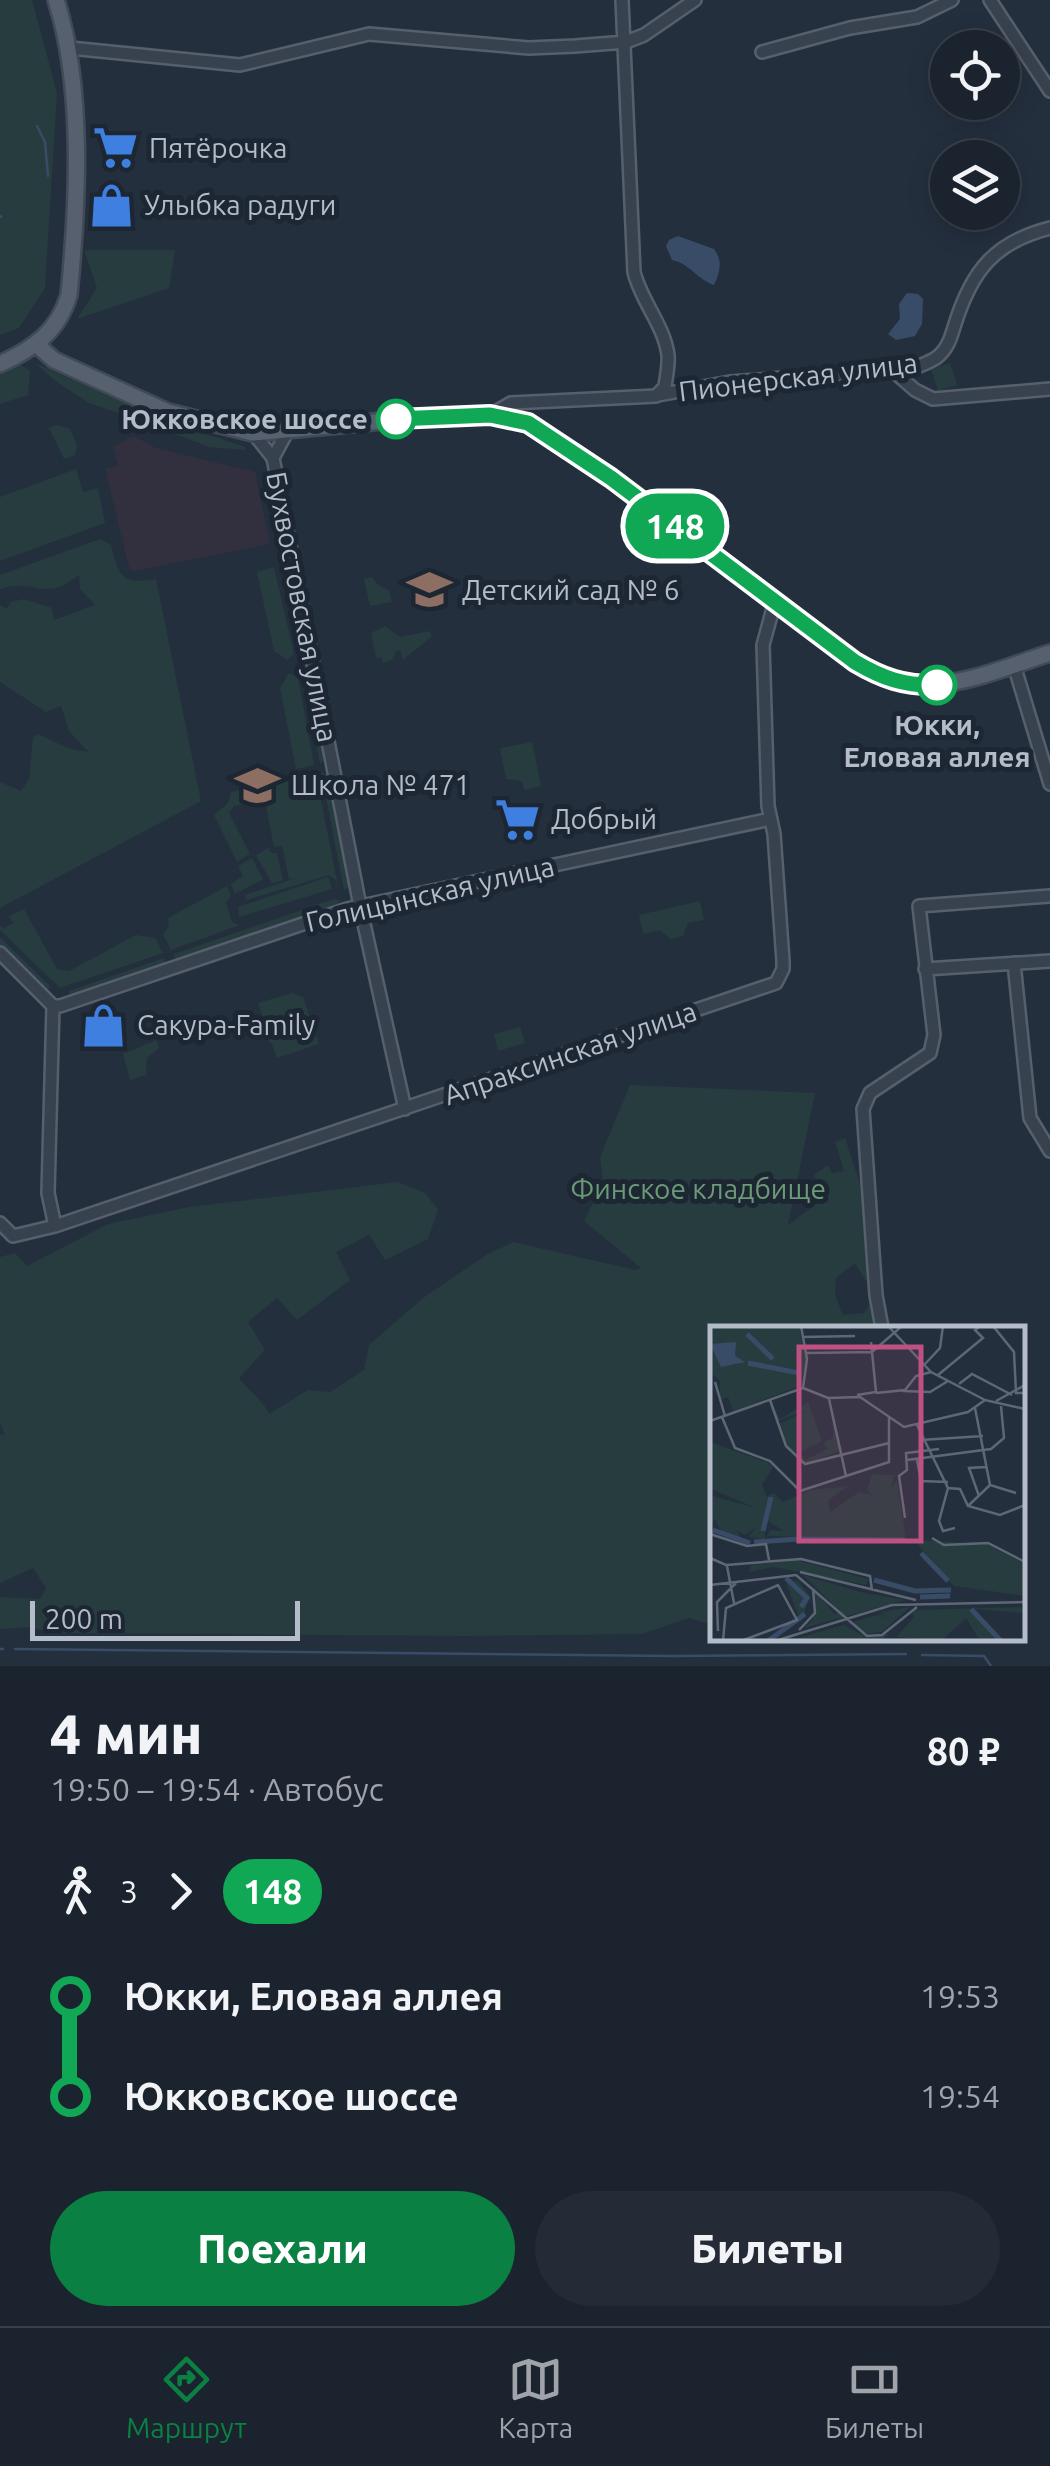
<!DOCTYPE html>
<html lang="ru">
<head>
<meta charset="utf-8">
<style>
  body { margin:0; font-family:Ubuntu,sans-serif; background:#242b36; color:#f1f3f6; height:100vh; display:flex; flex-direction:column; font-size:38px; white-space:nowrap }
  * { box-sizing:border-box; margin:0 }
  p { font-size:32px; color:#a0a4aa }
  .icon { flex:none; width:55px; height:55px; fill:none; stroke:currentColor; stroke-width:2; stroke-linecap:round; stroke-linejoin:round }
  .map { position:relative; height:1666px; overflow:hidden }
  .side { display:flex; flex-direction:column; background:#1b232e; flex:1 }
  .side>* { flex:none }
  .badge { padding:0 20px; border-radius:32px; font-size:35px; line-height:65px }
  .buttons { position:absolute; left:930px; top:30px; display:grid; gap:20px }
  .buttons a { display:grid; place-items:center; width:90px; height:90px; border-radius:50%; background:#1b232e; box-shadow:0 5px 25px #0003,0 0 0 2px #39404a; font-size:50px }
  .scale { position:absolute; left:30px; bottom:25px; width:270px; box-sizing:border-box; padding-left:10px; border:5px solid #b4bcc9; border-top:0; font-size:28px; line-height:35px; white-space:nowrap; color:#b4bcc9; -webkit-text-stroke:8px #1d2633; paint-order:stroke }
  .map>.badge { position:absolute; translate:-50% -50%; box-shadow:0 0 0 5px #fff }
  .legs { display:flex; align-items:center; gap:15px; height:110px; padding:0 50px; font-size:32px }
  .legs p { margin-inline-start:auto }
  .head { display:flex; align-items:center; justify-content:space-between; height:170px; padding:0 50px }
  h1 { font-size:55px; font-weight:800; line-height:75px }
  .action { display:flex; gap:20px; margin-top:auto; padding:20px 50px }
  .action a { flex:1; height:115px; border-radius:60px; background:#0b8043; color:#fff; font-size:40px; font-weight:800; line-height:115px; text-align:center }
  .action a+a { background:#242b36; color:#f1f3f6 }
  ul { padding:0 50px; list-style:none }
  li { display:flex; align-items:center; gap:35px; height:100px; font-size:38px }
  li i { display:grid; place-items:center; width:15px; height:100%; margin:0 12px; background:currentColor }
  li i::after { content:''; width:25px; height:25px; margin:-12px; border:8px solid; border-radius:50%; background:#1b232e }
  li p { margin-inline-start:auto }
  li:first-child i { background:linear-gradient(#0000 50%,currentColor 0) }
  li:last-child i { background:linear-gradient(currentColor 50%,#0000 0) }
  .tabs { display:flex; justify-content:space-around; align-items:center; height:140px; border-top:2px solid #39404a; background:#1b232e; font-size:28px; color:#a0a4aa }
  .tabs a { display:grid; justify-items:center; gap:5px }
  .tabs .selected { color:#0b8043 }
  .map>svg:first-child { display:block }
  .medical { fill:#32303f }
  .green { fill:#263c3f }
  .water { fill:#394c67 }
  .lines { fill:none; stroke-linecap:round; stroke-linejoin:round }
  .stream { stroke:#394c67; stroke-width:2.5 }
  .minor-casing { stroke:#565f6c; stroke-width:16 }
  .major-casing { stroke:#414a57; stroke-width:20 }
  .minor { stroke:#38414e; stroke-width:11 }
  .major { stroke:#56606e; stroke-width:15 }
  .line-1-casing { stroke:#fff; stroke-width:22 }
  .line-1 { stroke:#10a855; stroke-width:15 }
  .stop-1-dot { fill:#fff; stroke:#10a855; stroke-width:5 }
  .labels { text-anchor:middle; stroke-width:10; stroke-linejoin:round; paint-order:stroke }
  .poi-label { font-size:28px; fill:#b4bcc9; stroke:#1d2633; text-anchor:start }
  .street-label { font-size:28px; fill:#b4bcc9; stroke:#1d2633 }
  .stop-label { font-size:28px; font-weight:bold; fill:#b4bcc9; stroke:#1d2633; text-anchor:end }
  .park-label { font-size:28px; fill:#6b9a76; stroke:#1d2633 }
  .inset-river { fill:none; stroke:#394c67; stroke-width:5 }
  .inset-road { fill:none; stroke:#5e6776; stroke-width:2.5 }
  .view { fill:#bd5182; fill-opacity:0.15; stroke:#bd5182; stroke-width:5 }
  .inset-edge { fill:none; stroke:#b4bcc9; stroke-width:5 }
</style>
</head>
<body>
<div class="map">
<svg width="1050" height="1666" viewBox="0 0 1050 1666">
  <rect width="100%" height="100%" fill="#242f3e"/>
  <path class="medical" d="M 133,436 L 156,448 L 255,472 L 270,544 L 133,571 L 129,567 L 105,469 L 118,466 L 113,447 Z"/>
  <path class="green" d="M 0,0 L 32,0 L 57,93 L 45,288 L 19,328 L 0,335 Z
    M 84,250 L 175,250 L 169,288 L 77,319 L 97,288 Z
    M 35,363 L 161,419 L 245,447 L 245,450 L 209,447 L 148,423 L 138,415 L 118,413 L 89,403 L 54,380 Z
    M 950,363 L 957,385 L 938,391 L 931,369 Z
    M 21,365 L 30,371 L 28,395 L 0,404 L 0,373 Z
    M 57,425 L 70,429 L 77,445 L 75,455 L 64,459 L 49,428 Z
    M 76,469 L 83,492 L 98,488 L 105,523 L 0,561 L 0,497 Z
    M 100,539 L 111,545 C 119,577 122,585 156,579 L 201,801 L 0,908 L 0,782 L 21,791 L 29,779 L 33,738 L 37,734 L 71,749 L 88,752 L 69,731 L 61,706 L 46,712 L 0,682 L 0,605 L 7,609 L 11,602 L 24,599 L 52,608 L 54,620 L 95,605 L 80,589 L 79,575 C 43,604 36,577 0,589 L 0,575 Z
    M 281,562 L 289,566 L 307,659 L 300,661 Z
    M 274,567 L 294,654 L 287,660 L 274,651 L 257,572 Z
    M 372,577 L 378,585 L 389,590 L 392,602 L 370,606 L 364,579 Z
    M 385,626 L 400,637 L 430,631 L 431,637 L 403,660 L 400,650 L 396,651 L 393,659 L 383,663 L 382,657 L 376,658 L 371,633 Z
    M 309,668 L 326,756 L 320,764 L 302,669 Z
    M 289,673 L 298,677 L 314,765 L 296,769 L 280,688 Z
    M 532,742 L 541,786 L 525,790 L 521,781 L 506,779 L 500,748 Z
    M 321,772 L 329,775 L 351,886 L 344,890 Z
    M 316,774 L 339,892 L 335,879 L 329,875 L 247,900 L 245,895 L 296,878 L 289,879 L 282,846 L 274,847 L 265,801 L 278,783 Z
    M 259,786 L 262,800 L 234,806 L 229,813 L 250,854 L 237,862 L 214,815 L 228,803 L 231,792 Z
    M 268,848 L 272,853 L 277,853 L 283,880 L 272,884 L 256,855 Z
    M 252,858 L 263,879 L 235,894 L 231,884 L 243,876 L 238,866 Z
    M 328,877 L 332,889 L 239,917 L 238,907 Z
    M 227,886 L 231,896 L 226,902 L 232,922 L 240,925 L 171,950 L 163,934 L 169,926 L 168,918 Z
    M 334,899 L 340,901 L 337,906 L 175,959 L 174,954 Z
    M 700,901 L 704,920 L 688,923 L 683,936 L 671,939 L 659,930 L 643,934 L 639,915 Z
    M 24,909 L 57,969 L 69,971 L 136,935 L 155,938 L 163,953 L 60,988 L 0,930 L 0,925 L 3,929 L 13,923 L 9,916 Z
    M 0,937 L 51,987 L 46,991 L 0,948 Z
    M 164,958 L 166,963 L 70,995 L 69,991 Z
    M 292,993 L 303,997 L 319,1044 L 277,1058 L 272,1044 L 263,1036 L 265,1023 L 258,1003 Z
    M 520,1027 L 525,1043 L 498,1051 L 494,1034 Z
    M 156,1040 L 159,1048 L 147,1058 L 146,1075 L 130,1080 L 123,1054 Z
    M 630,1085 L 815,1093 L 788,1225 L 819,1202 L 814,1175 L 828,1165 L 832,1173 L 844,1171 L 835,1142 L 845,1138 L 865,1199 L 870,1279 L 865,1280 L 855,1263 L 836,1278 L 835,1295 L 843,1315 L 864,1313 L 873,1299 L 878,1328 L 712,1328 L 712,1625 L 689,1618 L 642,1634 L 468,1636 L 53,1633 L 31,1627 L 0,1629 L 0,1597 L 40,1599 L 46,1588 L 33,1568 L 0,1583 L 0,1434 L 5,1435 L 0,1423 L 0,1257 L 15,1253 L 27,1266 L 108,1224 L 189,1207 L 398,1182 L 425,1193 L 438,1210 L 428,1239 L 385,1260 L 369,1235 L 336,1252 L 350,1280 L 297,1320 L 277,1298 L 248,1322 L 265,1350 L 239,1378 C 250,1392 262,1399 269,1414 L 308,1390 L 330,1392 L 364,1370 L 369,1345 L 423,1298 L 486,1255 L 513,1242 L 636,1270 L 641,1268 L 584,1221 L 603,1182 L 600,1157 Z
    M 919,1638 L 921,1643 L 837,1641 L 775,1644 L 756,1639 Z"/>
  <path class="water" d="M 678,236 L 714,249 C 723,260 720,273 714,285 C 698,280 689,263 672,260 L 666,246 L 669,240 Z
    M 907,293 L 918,294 L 923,299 L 922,324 L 915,336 L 896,340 L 888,334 L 900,319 L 899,304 Z"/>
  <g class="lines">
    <path class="stream" d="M 37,126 L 45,142 L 48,176
      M 0,216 L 1,217
      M 0,1649 L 3,1649
      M 15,1649 L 672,1656 L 906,1654
      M 922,1655 L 984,1656 L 991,1666"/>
    <defs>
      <path id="minor" d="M 990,0 L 1050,91
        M 70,48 L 240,65 L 369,34 L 529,48 L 575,46 L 626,42 L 644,35 L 695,0
        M 762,52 L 850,28 L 917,17 L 952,0
        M 892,370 L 915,390 L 933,399 L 1050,389
        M 658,395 L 730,382 L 915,368 C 921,365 930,362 936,358 C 948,349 951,337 955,324 C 972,270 995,242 1050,228
        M 490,415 L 511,403 L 656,396 L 665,387 C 666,377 669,365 668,355 C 664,325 641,301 634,272 L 622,0
        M 253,433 L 273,458 L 360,906 L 405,1109
        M 273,458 L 287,432
        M 1014,665 L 1050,784
        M 0,953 L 53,1006 L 60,1006 L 347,909 L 771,819
        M 1014,963 L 1030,1118 L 1050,1151
        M 925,969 L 1050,961
        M 53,1006 L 48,1193 L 55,1226
        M 0,1223 L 13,1236 L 55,1226 L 776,983 L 783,969 L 783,961 L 774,834 L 768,806 L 763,645 L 775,601
        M 882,1328 L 876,1295 L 863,1109 L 870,1093 L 930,1053 L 934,1035 L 919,906 L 1050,896"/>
      <path id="major" d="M 37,345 L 54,360 L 168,412 L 253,433 L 427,417 L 490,415 L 528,423 L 611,478 L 855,662 C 926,705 978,676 1050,653
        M 0,364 C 33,349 58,332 69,295 C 78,203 84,88 56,0"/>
    </defs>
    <use href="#minor" class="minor-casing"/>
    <use href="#major" class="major-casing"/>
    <use href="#minor" class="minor"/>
    <use href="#major" class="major"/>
  </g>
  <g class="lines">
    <defs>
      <path id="line-1" d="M 396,419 L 490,415 L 528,423 L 611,478 L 855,662 C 882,678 904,686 937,685"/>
    </defs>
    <use href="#line-1" class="line-1-casing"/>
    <use href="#line-1" class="line-1"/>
  </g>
  <defs>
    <symbol id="supermarket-bare" viewBox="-9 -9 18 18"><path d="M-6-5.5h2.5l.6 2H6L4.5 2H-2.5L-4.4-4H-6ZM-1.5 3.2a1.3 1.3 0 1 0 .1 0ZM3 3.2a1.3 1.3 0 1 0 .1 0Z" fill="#3f7fe0" stroke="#1d2633" stroke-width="2.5" paint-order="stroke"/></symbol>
    <symbol id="shop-bare" viewBox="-9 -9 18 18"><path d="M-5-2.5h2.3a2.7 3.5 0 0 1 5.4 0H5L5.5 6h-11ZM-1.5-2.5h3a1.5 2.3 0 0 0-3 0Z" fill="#3f7fe0" stroke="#1d2633" stroke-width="2.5" paint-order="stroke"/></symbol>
    <symbol id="school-bare" viewBox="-9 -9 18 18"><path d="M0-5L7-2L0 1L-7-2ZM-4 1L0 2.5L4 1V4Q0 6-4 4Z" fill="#8d6e63" stroke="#1d2633" stroke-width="2.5" paint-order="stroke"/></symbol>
  </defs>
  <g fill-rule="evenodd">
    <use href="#supermarket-bare" x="84" y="116" width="63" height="63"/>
    <use href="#shop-bare" x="80" y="174" width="63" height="63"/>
    <use href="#school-bare" x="398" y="558" width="63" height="63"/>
    <use href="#school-bare" x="226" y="754" width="63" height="63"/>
    <use href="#supermarket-bare" x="486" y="788" width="63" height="63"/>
    <use href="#shop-bare" x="72" y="994" width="63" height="63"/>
  </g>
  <g class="stop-1-dot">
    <circle cx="396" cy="419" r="18"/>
    <circle cx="937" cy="685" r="18"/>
  </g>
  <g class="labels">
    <g class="poi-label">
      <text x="149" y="158">Пятёрочка</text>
      <text x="144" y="215">Улыбка радуги</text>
      <text x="462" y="600">Детский сад № 6</text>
      <text x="291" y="795">Школа № 471</text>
      <text x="551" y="829">Добрый</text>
      <text x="137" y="1035">Сакура-Family</text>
    </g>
    <g class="street-label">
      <text transform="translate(798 377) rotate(-7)" y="10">Пионерская улица</text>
      <text transform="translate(302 607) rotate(79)" y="10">Бухвостовская улица</text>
      <text transform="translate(430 894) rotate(-13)" y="10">Голицынская улица</text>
      <text transform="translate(570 1053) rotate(-19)" y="10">Апраксинская улица</text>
    </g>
    <g class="stop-label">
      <text x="368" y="429">Юкковское шоссе</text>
      <text x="937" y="735" text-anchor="middle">Юкки,<tspan x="937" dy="32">Еловая аллея</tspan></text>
    </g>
    <g class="park-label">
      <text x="698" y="1199">Финское кладбище</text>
    </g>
  </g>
  <g transform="translate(710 1326)">
    <rect width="315" height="315" fill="#242f3e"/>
    <path d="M 0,0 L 89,0 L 96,32 L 91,60 L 23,85 L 18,71 L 10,74 L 10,55 L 0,46 ZM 98,76 L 112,115 L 91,126 L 95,134 L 117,123 L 114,116 L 123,112 L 122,87 L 130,125 L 97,137 L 77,120 L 69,98 L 98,84 L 67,95 L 62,78 L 70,93 ZM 0,116 L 57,136 L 63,141 L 52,159 L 57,171 L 63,167 L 73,176 L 101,164 L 138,160 L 118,175 L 120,186 L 149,166 L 162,169 L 157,164 L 162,148 L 184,149 L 181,163 L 187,154 L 196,213 L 57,210 L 60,204 L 73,205 L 54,192 L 55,213 L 38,211 L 46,202 L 35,209 L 27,205 L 32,213 L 12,207 L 5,193 L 0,200 L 3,170 L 46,182 L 1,163 ZM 204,214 L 276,218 L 315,238 L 315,270 L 244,260 ZM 86,234 L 158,253 L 156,259 L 64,241 L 39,246 L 41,239 ZM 93,249 L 150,266 L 195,274 L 94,302 L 103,294 L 104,262 L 125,289 L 130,285 ZM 75,254 L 88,255 L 100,270 L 91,297 ZM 200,281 L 172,306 L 158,308 L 141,298 L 134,299 L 158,312 L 181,307 L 169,315 L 78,315 L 171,288 L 179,294 L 170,286 ZM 315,281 L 315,287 L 264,283 L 293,315 L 270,315 L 256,292 L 231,315 L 186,311 L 204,291 L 201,284 Z" fill="#263c3f"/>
    <path d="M 26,16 L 25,30 L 35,36 L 11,41 L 0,18 Z" fill="#394c67"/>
    <path class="inset-river" d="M 37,8 L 63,33M 38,37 L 89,47M 3,204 L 40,217M 53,205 L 61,171M 91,213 L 194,214M 44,216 L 89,213M 211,227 L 238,255M 76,252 L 97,272 L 91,281M 164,254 L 205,265 L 241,264M 210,271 L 240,270M 261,283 L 291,315M 58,315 L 95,288"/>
    <path class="inset-road" d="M 91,0 L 97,33 L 93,62M 178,0 L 221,46 L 275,74M 283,0 L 304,26 L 306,67 L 315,67M 93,11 L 145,10M 162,26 L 192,0M 97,27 L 162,26M 215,38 L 230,22 L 233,0M 228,49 L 273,12 L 265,4 L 270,0M 5,56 L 15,90M 249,58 L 262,48 L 302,69M 93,62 L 118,72 L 150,71 L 194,101 L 258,86 L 275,74 L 315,83M 193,65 L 220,66 L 238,55M 166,67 L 195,64 L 206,50 L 221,46M 147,69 L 166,66 L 161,16M 119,73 L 136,150M 60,74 L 76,120 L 95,138 L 179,117M 286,75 L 315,59M 265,82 L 280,159 L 306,167M 12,91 L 25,122 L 60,135 L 90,165 L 179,136 L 179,91M 0,95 L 93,62M 207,99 L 238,162 L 250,163 L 258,180 L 290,189 L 315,179M 211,114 L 273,110M 197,134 L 281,123 L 294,112 L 291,80M 207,134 L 211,155 L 238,156M 238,162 L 229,195 L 233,205 L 245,202M 269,170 L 259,142 L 276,141M 258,180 L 280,159M 195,192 L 189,150 L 197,144 L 196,127 L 229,123M 0,208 L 37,220 L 56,218 L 59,234M 222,212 L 234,219 L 278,217 L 315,236M 0,232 L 16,239 L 91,233 L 160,250 L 162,264M 17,240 L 24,277M 90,246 L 206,274M 0,259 L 86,249 L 157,310 L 172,309 L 207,281M 89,304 L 105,287 L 103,263M 8,305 L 7,276 L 26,257M 13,315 L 16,282 L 68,259 L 87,294 L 31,315M 65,315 L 182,279 L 315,276"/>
    <path class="view" d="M 89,21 L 211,21 L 211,215 L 89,215 Z"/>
    <rect width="315" height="315" class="inset-edge"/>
  </g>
</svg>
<div class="buttons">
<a><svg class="icon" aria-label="locate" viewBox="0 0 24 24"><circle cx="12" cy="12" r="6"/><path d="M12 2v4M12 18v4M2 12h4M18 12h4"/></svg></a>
<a><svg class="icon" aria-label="layers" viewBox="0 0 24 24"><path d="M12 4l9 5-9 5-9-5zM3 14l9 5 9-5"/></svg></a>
</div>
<div class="scale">200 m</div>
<b class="badge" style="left:675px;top:526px;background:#10a855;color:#fff">148</b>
</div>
<section class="side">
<div class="head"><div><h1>4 мин</h1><p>19:50 – 19:54 · Автобус</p></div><b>80 ₽</b></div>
<div class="legs"><svg class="icon" aria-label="walk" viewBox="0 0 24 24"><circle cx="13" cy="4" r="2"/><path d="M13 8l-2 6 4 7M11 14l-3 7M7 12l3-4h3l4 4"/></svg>3<svg class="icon" aria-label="forward" viewBox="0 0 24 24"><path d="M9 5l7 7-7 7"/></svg><b class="badge" style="background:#10a855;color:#fff">148</b></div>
<ul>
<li><i style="color:#10a855"></i><b>Юкки, Еловая аллея</b><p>19:53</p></li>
<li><i style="color:#10a855"></i><b>Юкковское шоссе</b><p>19:54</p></li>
</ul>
<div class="action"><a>Поехали</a><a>Билеты</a></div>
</section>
<nav class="tabs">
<a class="selected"><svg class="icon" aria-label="directions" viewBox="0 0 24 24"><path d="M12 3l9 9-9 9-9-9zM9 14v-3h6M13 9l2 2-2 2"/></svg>Маршрут</a>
<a><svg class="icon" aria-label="map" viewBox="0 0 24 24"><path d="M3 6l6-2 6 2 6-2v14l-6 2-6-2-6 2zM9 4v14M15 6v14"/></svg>Карта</a>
<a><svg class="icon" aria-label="tickets" viewBox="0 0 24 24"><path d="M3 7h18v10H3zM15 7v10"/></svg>Билеты</a>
</nav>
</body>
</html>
